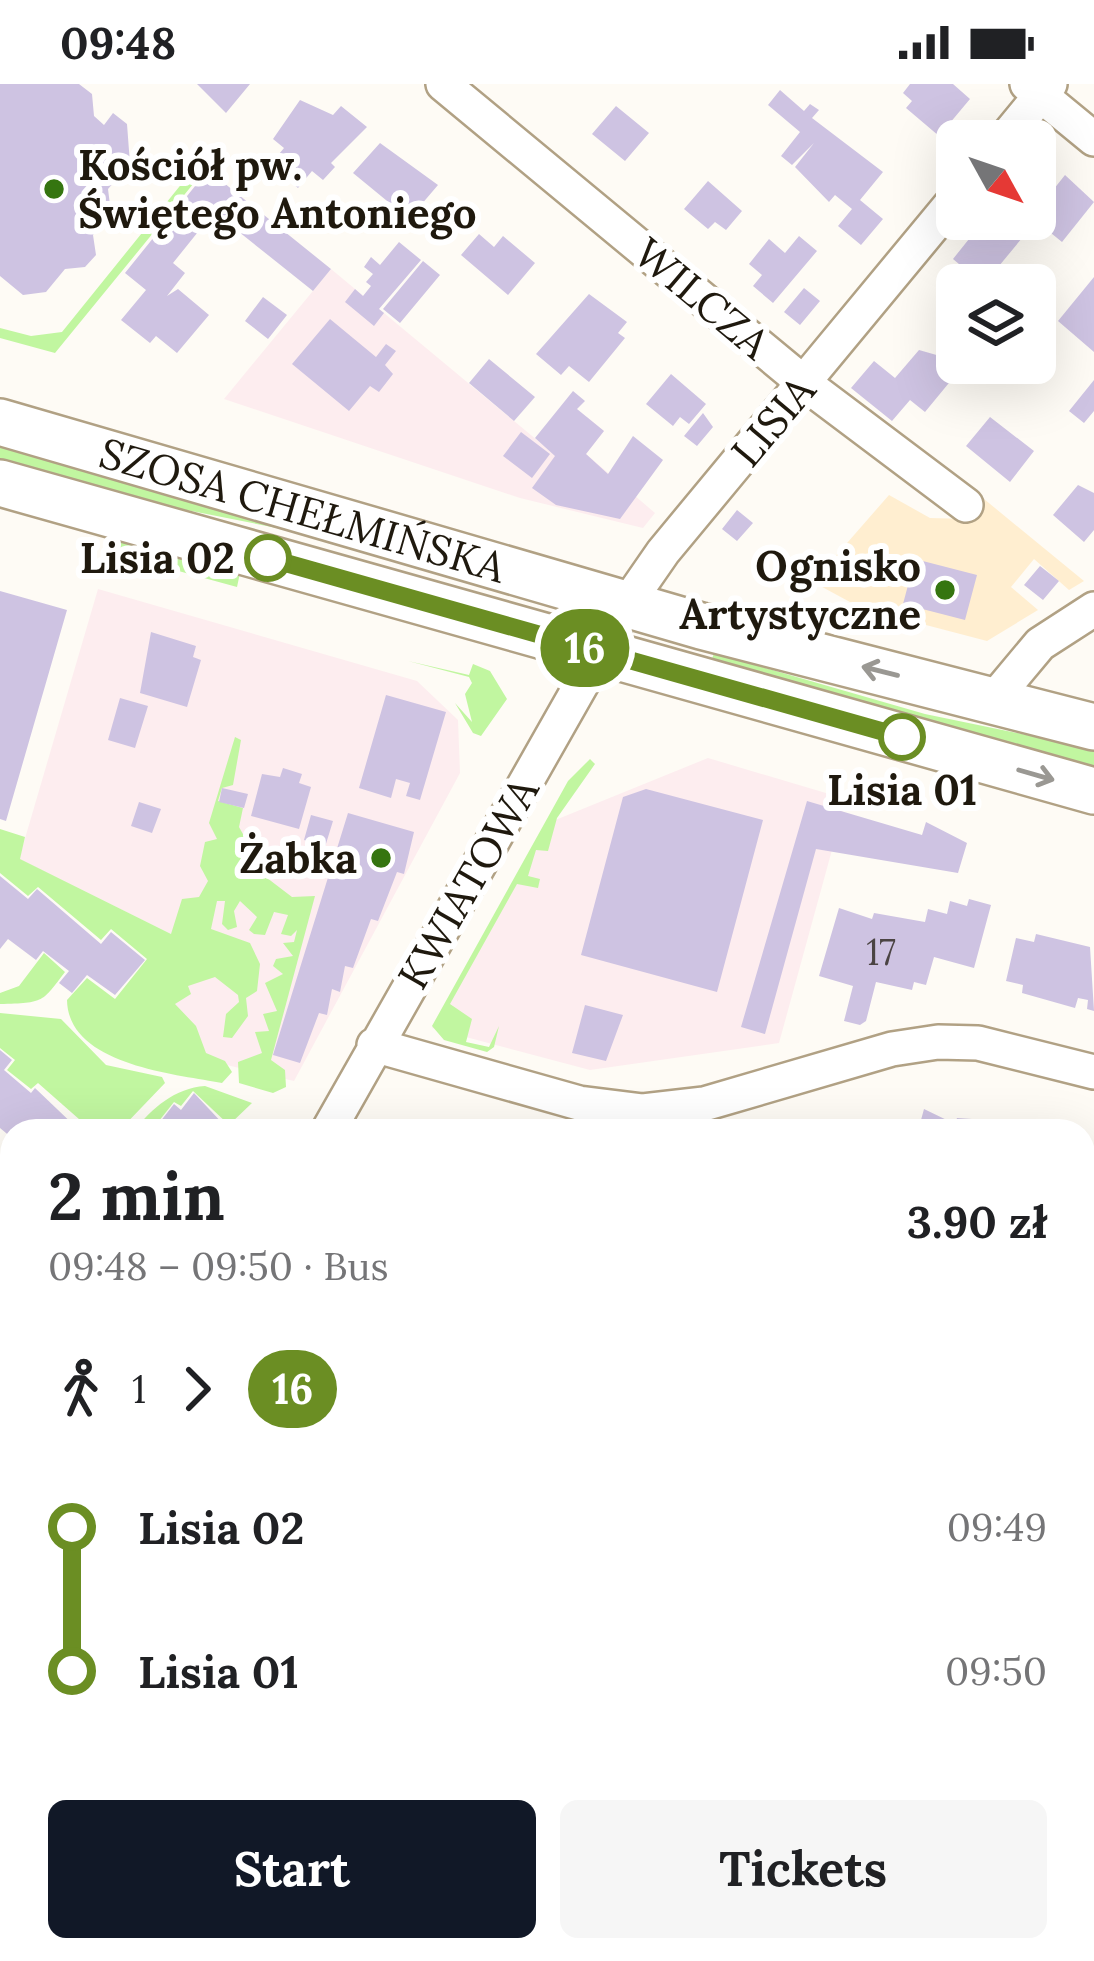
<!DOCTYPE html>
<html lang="en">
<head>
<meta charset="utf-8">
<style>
  body { margin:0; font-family:Lora,serif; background:#f6f6f6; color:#202124; height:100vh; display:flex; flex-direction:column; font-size:45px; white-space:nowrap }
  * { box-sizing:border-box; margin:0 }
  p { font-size:39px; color:#757577 }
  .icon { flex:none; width:66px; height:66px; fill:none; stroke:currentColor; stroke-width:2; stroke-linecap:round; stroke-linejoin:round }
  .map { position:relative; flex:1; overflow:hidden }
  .side { position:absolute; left:0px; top:1035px; width:1095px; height:843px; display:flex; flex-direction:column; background:#fff; border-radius:36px 36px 0 0; box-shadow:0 12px 48px #0002 }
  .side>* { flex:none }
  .badge { padding:0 24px; border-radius:39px; font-size:42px; line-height:78px }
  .needle { width:78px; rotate:130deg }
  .controls { position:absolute; left:936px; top:36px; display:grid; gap:24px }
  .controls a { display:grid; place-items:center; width:120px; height:120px; border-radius:18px; background:#fff; box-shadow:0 12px 48px #0002; font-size:60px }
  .map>.badge { position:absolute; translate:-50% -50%; box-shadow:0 0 0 6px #fff }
  .legs { display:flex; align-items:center; gap:18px; height:132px; padding:0 48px; font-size:39px }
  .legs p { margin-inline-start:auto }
  .overview { display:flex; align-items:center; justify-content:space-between; height:204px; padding:0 48px }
  h1 { font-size:66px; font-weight:800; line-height:90px }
  .primary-button { display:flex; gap:24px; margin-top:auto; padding:24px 48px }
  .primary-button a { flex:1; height:138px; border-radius:18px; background:#111827; color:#fff; font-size:48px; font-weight:800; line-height:138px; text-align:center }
  .primary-button a+a { background:#f6f6f6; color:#202124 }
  ul { padding:0 48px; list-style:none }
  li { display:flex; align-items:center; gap:42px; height:144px; font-size:45px }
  li i { display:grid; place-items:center; width:18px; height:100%; margin:0 15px; background:currentColor }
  li i::after { content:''; width:30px; height:30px; margin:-15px; border:9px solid; border-radius:50%; background:#fff }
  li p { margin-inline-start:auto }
  li:first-child i { background:linear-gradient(#0000 50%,currentColor 0) }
  li:last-child i { background:linear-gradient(currentColor 50%,#0000 0) }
  .status { display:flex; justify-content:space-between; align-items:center; height:84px; padding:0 60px; background:#fff; direction:ltr }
  .status svg { height:33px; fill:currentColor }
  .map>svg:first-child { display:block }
  .commercial { fill:#fdedef }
  .built { fill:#ffeed0 }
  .green { fill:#c1f6a0 }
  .building { fill:#cec3e2 }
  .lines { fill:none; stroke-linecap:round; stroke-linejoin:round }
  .minor-casing { stroke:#b1a184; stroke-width:38 }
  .major-casing { stroke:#b1a184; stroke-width:50 }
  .minor { stroke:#fff; stroke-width:33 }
  .major { stroke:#fff; stroke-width:45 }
  .oneway { stroke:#9a9893 }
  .line-1-casing { stroke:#fff; stroke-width:27 }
  .line-1 { stroke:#6b8e23; stroke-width:18 }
  .poi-dot { fill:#357510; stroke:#fff; stroke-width:4.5 }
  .stop-1-dot { fill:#fff; stroke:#6b8e23; stroke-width:6 }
  .labels { text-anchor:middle; stroke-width:12; stroke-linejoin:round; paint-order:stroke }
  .number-label { font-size:36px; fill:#4b4443 }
  .poi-label { font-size:42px; font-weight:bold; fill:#1f190e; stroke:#fff; text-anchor:end }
  .street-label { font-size:42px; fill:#1f190e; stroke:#fff }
  .stop-label { font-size:42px; font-weight:bold; fill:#1f190e; stroke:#fff; text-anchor:end }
</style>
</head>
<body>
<div class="status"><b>09:48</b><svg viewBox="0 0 49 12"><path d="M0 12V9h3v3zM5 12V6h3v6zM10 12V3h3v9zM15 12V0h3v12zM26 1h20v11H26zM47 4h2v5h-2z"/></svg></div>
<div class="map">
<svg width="1094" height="1877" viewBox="0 0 1094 1877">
  <rect width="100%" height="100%" fill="#fefbf5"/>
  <path class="commercial" d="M 331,185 L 555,371 L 587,333 L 604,347 L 586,370 L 655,429 L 643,444 L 520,414 L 224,315 Z
    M 98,505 L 417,597 L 458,636 L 460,689 L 294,997 L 139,960 L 171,850 L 19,775 Z
    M 708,674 L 846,715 L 779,959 L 590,986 L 432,944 L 548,739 Z"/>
  <path class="built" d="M 889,411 L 930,434 L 968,435 L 984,415 L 1084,497 L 1069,506 L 1034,475 L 1011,503 L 1038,526 L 987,557 L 861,524 L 813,498 Z"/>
  <path class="green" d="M 200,77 L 207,83 L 55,269 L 0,254 L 0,244 L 31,252 L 62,248 Z
    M 0,357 L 307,450 L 126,414 L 0,380 Z
    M 122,455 L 240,489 L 237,503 L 109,468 Z
    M 714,569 L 925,630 L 1094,665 L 1094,688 L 710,581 Z
    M 408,577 L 469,591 L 473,580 L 490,587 L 507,615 L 481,652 L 473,649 L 455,619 L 472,638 L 465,610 L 472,599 L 469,593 Z
    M 235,653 L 241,656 L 233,701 L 222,704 L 218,717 L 243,724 L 239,743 L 253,768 L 250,781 L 292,813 L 315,812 L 271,976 L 285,986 L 286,1003 L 273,1009 L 239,999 L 238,978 L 262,969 L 255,948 L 269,947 L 263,930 L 277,927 L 265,899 L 283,890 L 273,882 L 276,875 L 293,872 L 283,859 L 294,858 L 297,846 L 291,852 L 281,850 L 288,831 L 274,828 L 265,851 L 254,850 L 249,846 L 257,833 L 240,817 L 234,827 L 237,843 L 228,846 L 222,840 L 225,817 L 217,817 L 211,845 L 250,859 L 260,880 L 257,907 L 246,914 L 248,932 L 232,954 L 223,953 L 226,930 L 239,918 L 238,911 L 215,893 L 188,902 L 191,910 L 175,920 L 196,942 L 206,969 L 225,977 L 232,988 L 222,999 C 175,990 68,981 67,916 L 87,894 L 115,915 L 147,875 L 111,845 L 101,856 L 38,803 L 28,812 L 0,789 L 0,745 L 25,753 L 20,775 L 171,850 L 182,815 L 199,813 L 208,797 L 200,782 L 205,758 L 217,755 L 209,739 Z
    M 590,675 L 595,680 L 557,734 L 548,767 L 536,766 L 528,792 L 540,795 L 538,804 L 517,800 L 450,920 L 472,935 L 466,958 L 489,963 L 499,942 L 494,963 L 487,968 L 444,956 L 432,942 L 568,697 Z
    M 44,869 L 65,888 C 42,918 45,919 0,920 L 0,909 L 19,902 Z
    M 0,929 L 61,935 L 106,981 L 162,993 L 165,999 L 119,1047 L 85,1047 L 88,1043 L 38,999 L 31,1005 L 7,986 L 15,976 L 0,964 Z
    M 205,1002 L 252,1019 L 229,1041 L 193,1007 L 181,1022 L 174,1018 L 151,1047 L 134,1047 C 152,1024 175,1004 205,1002 Z"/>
  <path class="building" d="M 0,0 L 79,0 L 92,10 L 94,32 L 104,41 L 113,29 L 127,40 L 130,80 L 108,105 L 111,129 L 93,151 L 96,171 L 85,183 L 65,185 L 46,208 L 23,211 L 0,192 Z
    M 197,0 L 250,0 L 226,29 Z
    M 910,0 L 953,0 L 970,15 L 939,52 L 906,24 L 912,17 L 903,9 Z
    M 780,6 L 804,27 L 810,20 L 819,26 L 812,34 L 883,88 L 860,116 L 883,135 L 861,161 L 838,142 L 852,125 L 835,111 L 829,118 L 795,83 L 814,59 L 792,81 L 781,72 L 800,48 L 768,21 Z
    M 300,16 L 333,31 L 341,22 L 367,43 L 331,79 L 335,83 L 323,96 L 312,87 L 298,104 L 270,81 L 284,64 L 273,55 Z
    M 616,22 L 649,49 L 625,77 L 592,50 Z
    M 380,59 L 438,101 L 409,135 L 353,89 Z
    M 208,86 L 331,185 L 313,207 L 214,128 L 173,179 L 185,189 L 167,212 L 178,205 L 209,231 L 177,269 L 156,252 L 150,259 L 121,236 L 146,206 L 125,189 Z
    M 1065,91 L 1094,118 L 1062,158 L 1046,145 L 1052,137 L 1038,125 Z
    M 708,97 L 742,127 L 726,146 L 715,138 L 708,145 L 684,125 Z
    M 985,135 L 1011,135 L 1027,148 L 999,182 L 1021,201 L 984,201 L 953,175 Z
    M 479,150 L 494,163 L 503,152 L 535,179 L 508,211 L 461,171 Z
    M 799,152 L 817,167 L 773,219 L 753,202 L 762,191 L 749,180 L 769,155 L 785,169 Z
    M 399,158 L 421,176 L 379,225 L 384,229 L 374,242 L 345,218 L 355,205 L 363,212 L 371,202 L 366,198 L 373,190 L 364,183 L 371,173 L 380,181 Z
    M 423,177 L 440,191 L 400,239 L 383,225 Z
    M 1094,193 L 1094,268 L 1058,237 Z
    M 804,204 L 820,217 L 800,241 L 784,228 Z
    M 589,210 L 627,238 L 618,249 L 625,254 L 589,298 L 569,282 L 561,291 L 536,270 Z
    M 263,213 L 287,231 L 268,255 L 245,237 Z
    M 330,235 L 376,273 L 386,260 L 396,267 L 385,281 L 393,290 L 379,308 L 370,302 L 349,327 L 292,280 Z
    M 919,266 L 947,274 L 944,287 L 953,294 L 925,328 L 910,316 L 892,337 L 851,304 L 874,277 L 895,294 Z
    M 489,275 L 535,313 L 514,337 L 469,299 Z
    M 671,290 L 706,320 L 689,340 L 680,333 L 673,342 L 646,320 Z
    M 1094,296 L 1094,327 L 1084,339 L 1069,327 Z
    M 573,307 L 585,317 L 577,325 L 604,347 L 586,370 L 608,390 L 633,352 L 663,376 L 620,435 L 556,421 L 532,404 L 555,372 L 535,354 Z
    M 703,329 L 713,343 L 697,362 L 684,352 Z
    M 990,333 L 1034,367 L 1010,398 L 966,362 Z
    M 521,348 L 550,370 L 532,394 L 503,372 Z
    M 1078,401 L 1094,409 L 1094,446 L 1084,458 L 1053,431 Z
    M 737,426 L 753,439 L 737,457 L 722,445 Z
    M 915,475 L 977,491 L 965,536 L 903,520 Z
    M 1040,482 L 1059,497 L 1043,516 L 1024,501 Z
    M 0,507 L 67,526 L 6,737 L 0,735 Z
    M 151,548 L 196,562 L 193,573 L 201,576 L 187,623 L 140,609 Z
    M 386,611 L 446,628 L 420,716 L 406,712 L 410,699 L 396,695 L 391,714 L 359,704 Z
    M 120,614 L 148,622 L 135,664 L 108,656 Z
    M 283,684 L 302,690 L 299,699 L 311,703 L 299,745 L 251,732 L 262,690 L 280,693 Z
    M 222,704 L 248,710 L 244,724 L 219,718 Z
    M 646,705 L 763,736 L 717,908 L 581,871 L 623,713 Z
    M 807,717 L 922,751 L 926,738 L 967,759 L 958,789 L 816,765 L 765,950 L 741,943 Z
    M 139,718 L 161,725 L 152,749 L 131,742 Z
    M 348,729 L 414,748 L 404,790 L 397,788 L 378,837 L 371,835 L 353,884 L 345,882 L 340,908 L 332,905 L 327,931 L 319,929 L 300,979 L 273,971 Z
    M 311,731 L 333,737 L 325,763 L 304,756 Z
    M 0,792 L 28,815 L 37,805 L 101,860 L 111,848 L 145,876 L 115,911 L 87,891 L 72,909 L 59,899 L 69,887 L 43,867 L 36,876 L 8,855 L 0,865 Z
    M 969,815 L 991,821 L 974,884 L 934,873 L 926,901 L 914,898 L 912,906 L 876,898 L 866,937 L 860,941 L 844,937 L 853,902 L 819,892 L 839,824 L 872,835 L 874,829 L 925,838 L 928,825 L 947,830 L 950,817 L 967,822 Z
    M 1036,850 L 1090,863 L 1094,927 L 1087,925 L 1088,916 L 1078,914 L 1075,924 L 1022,909 L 1023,901 L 1006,897 L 1016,854 L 1034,858 Z
    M 585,921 L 623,931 L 606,977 L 572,969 Z
    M 0,966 L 12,976 L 4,986 L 31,1009 L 35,1004 L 80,1047 L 12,1047 L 12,1054 L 0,1044 Z
    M 194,1009 L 225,1042 L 220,1047 L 153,1047 L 174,1020 L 181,1026 Z
    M 924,1025 L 955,1040 L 957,1034 L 972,1035 L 1007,1047 L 918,1047 Z
    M 1090,1068 L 1094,1070 L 1094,1130 L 1083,1128 L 1083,1074 Z
    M 0,1172 L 12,1182 L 12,1233 L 0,1224 Z
    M 1083,1329 L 1094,1332 L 1094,1378 L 1083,1375 Z
    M 223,1866 L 285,1866 L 280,1877 L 217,1877 Z
    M 485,1866 L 528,1866 L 523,1877 L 480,1877 Z
    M 723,1866 L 766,1866 L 762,1873 L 770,1877 L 718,1877 Z"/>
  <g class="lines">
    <defs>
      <path id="minor" d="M 443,0 L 804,299 L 966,421
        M 1027,0 L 1094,55
        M 1003,57 L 1050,0
        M 994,615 L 1040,560 L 1094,525
        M 374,961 L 579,1019 L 643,1027 L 704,1020 L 892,965 L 938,958 L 978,959 L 1094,988
        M 328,1047 L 627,520 L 663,468 L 957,113
        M 0,1295 L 12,1298
        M 1083,1453 L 1094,1454
        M 0,1587 L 12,1564
        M 993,1866 L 1018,1877
        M 378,1877 L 383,1866
        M 846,1877 L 851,1866"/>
      <g id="major">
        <path id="s1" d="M 0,338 L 701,542 L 1094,643"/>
        <path d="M 0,399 L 1094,707"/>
      </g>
    </defs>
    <use href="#minor" class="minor-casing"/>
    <use href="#major" class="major-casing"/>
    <use href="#minor" class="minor"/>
    <use href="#major" class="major"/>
  </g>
  <defs><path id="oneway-shaft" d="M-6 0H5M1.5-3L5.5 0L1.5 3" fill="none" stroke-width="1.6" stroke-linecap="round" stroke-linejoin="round" transform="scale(3)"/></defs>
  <g class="oneway">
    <use href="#oneway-shaft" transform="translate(880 587) rotate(-166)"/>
    <use href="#oneway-shaft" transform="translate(1036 691) rotate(16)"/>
  </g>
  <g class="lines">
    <defs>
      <path id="line-1" d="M 268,474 L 902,653"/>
    </defs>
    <use href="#line-1" class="line-1-casing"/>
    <use href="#line-1" class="line-1"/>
  </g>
  <g class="poi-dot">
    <circle cx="54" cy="105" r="12"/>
    <circle cx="945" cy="506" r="12"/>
    <circle cx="381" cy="774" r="12"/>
  </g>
  <g class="stop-1-dot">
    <circle cx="268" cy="474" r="21"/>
    <circle cx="902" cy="653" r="21"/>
  </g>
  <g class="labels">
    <g class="number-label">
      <text x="881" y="881">17</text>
    </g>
    <g class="poi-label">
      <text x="78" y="96" text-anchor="start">Kościół pw.<tspan x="78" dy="48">Świętego Antoniego</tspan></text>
      <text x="921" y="497">Ognisko<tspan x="921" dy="48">Artystyczne</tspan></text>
      <text x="357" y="789">Żabka</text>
    </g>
    <g class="street-label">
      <text transform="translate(702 214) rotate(40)" y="15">WILCZA</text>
      <text transform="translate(773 337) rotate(-50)" y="15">LISIA</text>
      <text dy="15" stroke="none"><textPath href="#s1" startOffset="315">SZOSA CHEŁMIŃSKA</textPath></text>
      <text transform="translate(468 799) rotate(-60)" y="15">KWIATOWA</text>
    </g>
    <g class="stop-label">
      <text x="235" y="489">Lisia 02</text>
      <text x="902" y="721" text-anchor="middle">Lisia 01</text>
    </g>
  </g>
</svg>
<div class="controls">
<a><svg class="needle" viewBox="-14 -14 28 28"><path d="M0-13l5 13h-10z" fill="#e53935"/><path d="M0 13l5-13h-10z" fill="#757577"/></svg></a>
<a><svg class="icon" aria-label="layers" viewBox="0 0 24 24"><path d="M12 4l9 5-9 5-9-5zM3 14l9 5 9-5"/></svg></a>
</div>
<b class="badge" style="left:585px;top:564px;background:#6b8e23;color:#fff">16</b>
<section class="side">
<div class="overview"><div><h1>2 min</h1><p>09:48 – 09:50 · Bus</p></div><b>3.90 zł</b></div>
<div class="legs"><svg class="icon" aria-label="walk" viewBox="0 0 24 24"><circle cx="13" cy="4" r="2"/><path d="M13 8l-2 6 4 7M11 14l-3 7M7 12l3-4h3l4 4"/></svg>1<svg class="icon" aria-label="forward" viewBox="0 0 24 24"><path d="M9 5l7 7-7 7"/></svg><b class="badge" style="background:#6b8e23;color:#fff">16</b></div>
<ul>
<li><i style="color:#6b8e23"></i><b>Lisia 02</b><p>09:49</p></li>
<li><i style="color:#6b8e23"></i><b>Lisia 01</b><p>09:50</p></li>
</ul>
<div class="primary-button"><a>Start</a><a>Tickets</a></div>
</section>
</div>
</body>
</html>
